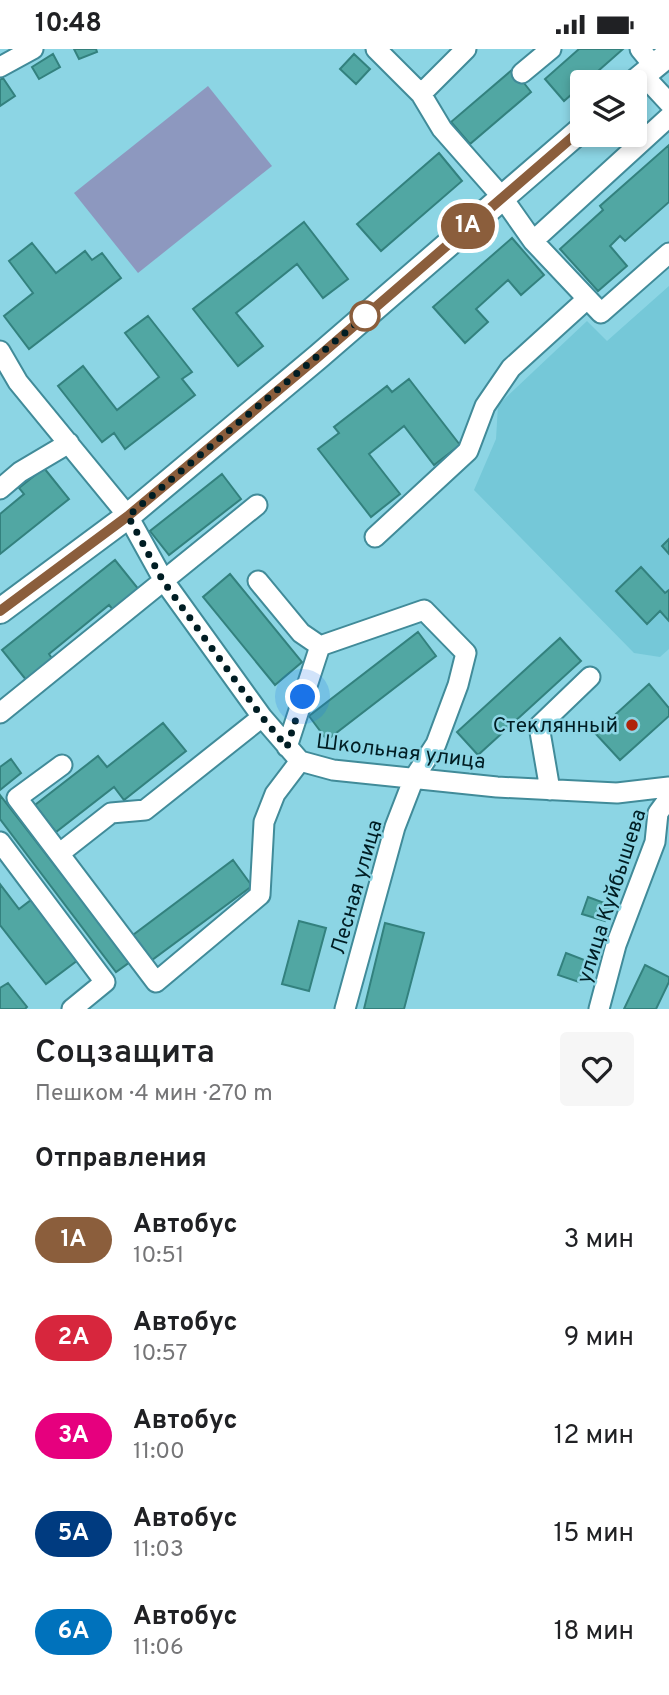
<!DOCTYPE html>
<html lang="ru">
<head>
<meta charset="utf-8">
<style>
  body { margin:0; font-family:Overpass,sans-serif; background:#f6f6f6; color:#202124; height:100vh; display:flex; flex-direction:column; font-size:26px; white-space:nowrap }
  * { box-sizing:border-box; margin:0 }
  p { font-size:23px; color:#757577 }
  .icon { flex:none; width:38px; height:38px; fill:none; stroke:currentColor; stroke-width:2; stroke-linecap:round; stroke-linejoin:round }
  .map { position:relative; height:960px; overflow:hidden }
  .panel { display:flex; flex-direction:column; background:#fff; flex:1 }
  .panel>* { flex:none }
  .badge { padding:0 14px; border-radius:23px; font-size:24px; line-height:46px }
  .buttons { position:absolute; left:570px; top:21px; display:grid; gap:14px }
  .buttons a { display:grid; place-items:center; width:77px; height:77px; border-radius:7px; background:#fff; box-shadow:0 4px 10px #0003; font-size:35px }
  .you { position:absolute; width:35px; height:35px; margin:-18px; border:5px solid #fff; border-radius:50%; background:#1a73e8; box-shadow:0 0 0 10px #1a73e833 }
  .map>.badge { position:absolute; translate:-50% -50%; box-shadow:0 0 0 4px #fff }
  h2 { padding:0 35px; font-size:26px; line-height:63px }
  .round { display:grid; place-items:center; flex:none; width:74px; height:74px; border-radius:7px; background:#f6f6f6 }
  .overview { display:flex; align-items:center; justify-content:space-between; height:119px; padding:0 35px }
  h1 { font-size:33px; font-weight:600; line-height:52px }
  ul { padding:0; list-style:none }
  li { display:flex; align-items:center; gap:21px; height:98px; padding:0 35px }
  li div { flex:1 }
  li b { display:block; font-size:26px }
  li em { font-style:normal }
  li .badge { min-width:77px; font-weight:700; text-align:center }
  .status { display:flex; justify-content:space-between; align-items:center; height:49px; padding:0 35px; background:#fff; direction:ltr }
  .status svg { height:19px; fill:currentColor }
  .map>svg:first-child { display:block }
  .built { fill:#75c8d8 }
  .green { fill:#8d98bf }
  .building { fill:#51a7a3; stroke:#33817e; stroke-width:2 }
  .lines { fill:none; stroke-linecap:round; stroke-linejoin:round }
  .minor-casing { stroke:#418b99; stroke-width:23 }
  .major-casing { stroke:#418b99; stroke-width:28 }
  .minor { stroke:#fff; stroke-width:19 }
  .major { stroke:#fff; stroke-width:24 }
  .line-casing { stroke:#fff; stroke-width:16 }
  .line { stroke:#8b5e3c; stroke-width:10 }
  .walk { stroke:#001d23; stroke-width:7; stroke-dasharray:0 12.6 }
  .stop-dot { fill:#fff; stroke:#8b5e3c; stroke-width:3.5 }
  .poi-dot { fill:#b0230a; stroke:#8cd5e4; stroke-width:2.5 }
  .labels { text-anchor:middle; stroke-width:5; stroke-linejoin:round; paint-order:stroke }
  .poi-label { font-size:21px; fill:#001d23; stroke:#8cd5e4; text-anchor:end }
  .street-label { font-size:21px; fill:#001d23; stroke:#8cd5e4 }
</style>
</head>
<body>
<div class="status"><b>10:48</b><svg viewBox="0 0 49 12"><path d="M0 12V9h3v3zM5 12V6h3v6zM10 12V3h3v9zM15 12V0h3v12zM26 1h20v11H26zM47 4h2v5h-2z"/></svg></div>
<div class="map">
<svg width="669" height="960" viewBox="0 0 669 960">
  <rect width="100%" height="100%" fill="#8cd5e4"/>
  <path class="built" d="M 669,237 L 669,600 L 660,608 L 634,604 L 474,441 L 496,390 L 498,356 L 587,272 L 607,292 Z"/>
  <path class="green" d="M 208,37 L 272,117 L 138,224 L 74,144 Z"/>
  <path class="building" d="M 74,0 L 96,0 L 97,3 L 79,10 Z
    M 579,0 L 623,0 L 564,52 L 545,30 Z
    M 53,5 L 60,18 L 39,30 L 32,18 Z
    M 354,5 L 370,20 L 356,35 L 340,20 Z
    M 513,20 L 531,43 L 470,95 L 451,73 Z
    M 3,29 L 15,47 L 0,57 L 0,31 Z
    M 669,96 L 669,153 L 625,192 L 620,187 L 610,197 L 627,217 L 598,242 L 560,200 L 603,161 L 600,157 Z
    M 439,104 L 462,132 L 381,202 L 357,175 Z
    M 304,173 L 348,230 L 323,249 L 297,215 L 236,264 L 263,297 L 238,317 L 193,260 Z
    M 512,189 L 544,226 L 521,246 L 508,231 L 476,260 L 488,273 L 465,294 L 433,258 Z
    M 32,194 L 56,224 L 85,202 L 92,211 L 102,204 L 121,229 L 29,300 L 4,267 L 33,244 L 9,212 Z
    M 148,267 L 192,323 L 182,330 L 195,346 L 125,400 L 114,384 L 102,393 L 58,337 L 83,317 L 117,361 L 159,328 L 125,284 Z
    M 409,330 L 460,396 L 434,416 L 404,377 L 369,405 L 400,445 L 371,468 L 318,400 L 339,384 L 334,378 L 387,337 L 392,343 Z
    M 44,419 L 69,450 L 0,505 L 0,465 L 24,445 L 19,439 Z
    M 222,425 L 241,450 L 169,506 L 150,482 Z
    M 669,490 L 669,505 L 662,497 Z
    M 115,511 L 140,542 L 114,562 L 109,556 L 49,605 L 53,611 L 27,632 L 2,601 Z
    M 641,518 L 665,544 L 669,541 L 669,572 L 660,562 L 647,575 L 616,542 Z
    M 230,525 L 302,613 L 275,636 L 203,548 Z
    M 418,583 L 436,607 L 327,691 L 309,667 Z
    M 560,589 L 581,612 L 478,706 L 457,683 Z
    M 649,635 L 669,659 L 669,667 L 620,711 L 595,684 Z
    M 163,674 L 186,702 L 124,751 L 114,738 L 56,783 L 35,756 L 98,707 L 107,718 Z
    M 11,710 L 21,724 L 0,741 L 0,718 Z
    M 0,746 L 130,913 L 116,923 L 0,770 Z
    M 233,811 L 252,837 L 152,911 L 133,886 Z
    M 0,835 L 19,860 L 31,851 L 78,911 L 46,935 L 0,876 Z
    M 588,848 L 610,856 L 605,872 L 582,865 Z
    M 299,872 L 326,879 L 309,942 L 282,935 Z
    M 385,874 L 424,884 L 404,960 L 364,960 Z
    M 566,904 L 587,912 L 579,933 L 558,926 Z
    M 645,916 L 669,928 L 669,933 L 656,960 L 624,960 Z
    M 8,934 L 27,958 L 25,960 L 0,960 L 0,939 Z"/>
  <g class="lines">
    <defs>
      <path id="minor" d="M 376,0 L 421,45 L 442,80 L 502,148 L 533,192 L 601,264 L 669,204
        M 640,0 L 654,17
        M 0,18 L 33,0
        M 522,24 L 551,0
        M 643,26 L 669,54
        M 421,45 L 466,0
        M 533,192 L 669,68
        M 0,302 L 18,333 L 128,467 L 164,532 L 262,668 L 300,712 L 333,721 L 497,738 L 617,744 L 669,738
        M 0,440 L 20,423 L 69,394
        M 375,488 L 468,402 L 485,357 L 511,319 L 587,250
        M 258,532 L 301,584 L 320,597 L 424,561 L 466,604 L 458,636 L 436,695 L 414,729 L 395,778 L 345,960
        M 0,664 L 257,456
        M 287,698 L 320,597
        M 62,716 L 17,749 L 156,933 L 260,846 L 264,773 L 275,745 L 300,712
        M 550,741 L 539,677 L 590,628
        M 0,793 L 105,933 L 72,960
        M 60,804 L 111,764 L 145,761 L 262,668
        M 599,960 L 616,896 L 655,793 L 658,764 L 669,749"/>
      <path id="major" d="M 635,33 L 669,5
        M 0,562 L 128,467 L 318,308 L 583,79"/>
    </defs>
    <use href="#minor" class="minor-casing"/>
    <use href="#major" class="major-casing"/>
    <use href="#minor" class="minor"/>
    <use href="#major" class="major"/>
  </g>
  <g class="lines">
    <defs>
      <path id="line" d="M 0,562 L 128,467 L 318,308 L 583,79"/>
    </defs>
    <use href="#line" class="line-casing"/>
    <use href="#line" class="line"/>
    <path class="walk" d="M 303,648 L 287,698 L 262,668 L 163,532 L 128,467 L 365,267"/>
  </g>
  <circle class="stop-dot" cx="365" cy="267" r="14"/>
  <circle class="poi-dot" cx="632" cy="676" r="7"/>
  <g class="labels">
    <g class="poi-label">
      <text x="618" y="683">Стеклянный</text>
    </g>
    <g class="street-label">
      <text transform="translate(401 702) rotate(7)" y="7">Школьная улица</text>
      <text transform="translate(356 838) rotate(-74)" y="7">Лесная улица</text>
      <text transform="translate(611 847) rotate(-72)" y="7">улица Куйбышева</text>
    </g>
  </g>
</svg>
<div class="buttons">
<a><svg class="icon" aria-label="layers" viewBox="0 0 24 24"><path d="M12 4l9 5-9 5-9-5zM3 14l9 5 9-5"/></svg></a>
</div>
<div class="you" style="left:303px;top:648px"></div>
<b class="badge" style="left:468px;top:177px;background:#8b5e3c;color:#fff">1А</b>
</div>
<section class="panel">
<div class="overview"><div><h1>Соцзащита</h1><p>Пешком · 4 мин · 270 m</p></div><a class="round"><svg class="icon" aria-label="heart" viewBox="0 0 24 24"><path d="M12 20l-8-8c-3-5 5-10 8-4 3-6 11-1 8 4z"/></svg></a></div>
<h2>Отправления</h2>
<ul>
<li><span class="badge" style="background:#8b5e3c;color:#fff">1А</span><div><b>Автобус</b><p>10:51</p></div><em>3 мин</em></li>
<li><span class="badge" style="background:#d7263d;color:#fff">2А</span><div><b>Автобус</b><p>10:57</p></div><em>9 мин</em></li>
<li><span class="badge" style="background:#e6007e;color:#fff">3А</span><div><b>Автобус</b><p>11:00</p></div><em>12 мин</em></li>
<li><span class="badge" style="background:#003b80;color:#fff">5А</span><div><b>Автобус</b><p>11:03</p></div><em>15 мин</em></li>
<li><span class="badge" style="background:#0072bc;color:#fff">6А</span><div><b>Автобус</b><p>11:06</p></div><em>18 мин</em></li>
</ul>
</section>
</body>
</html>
